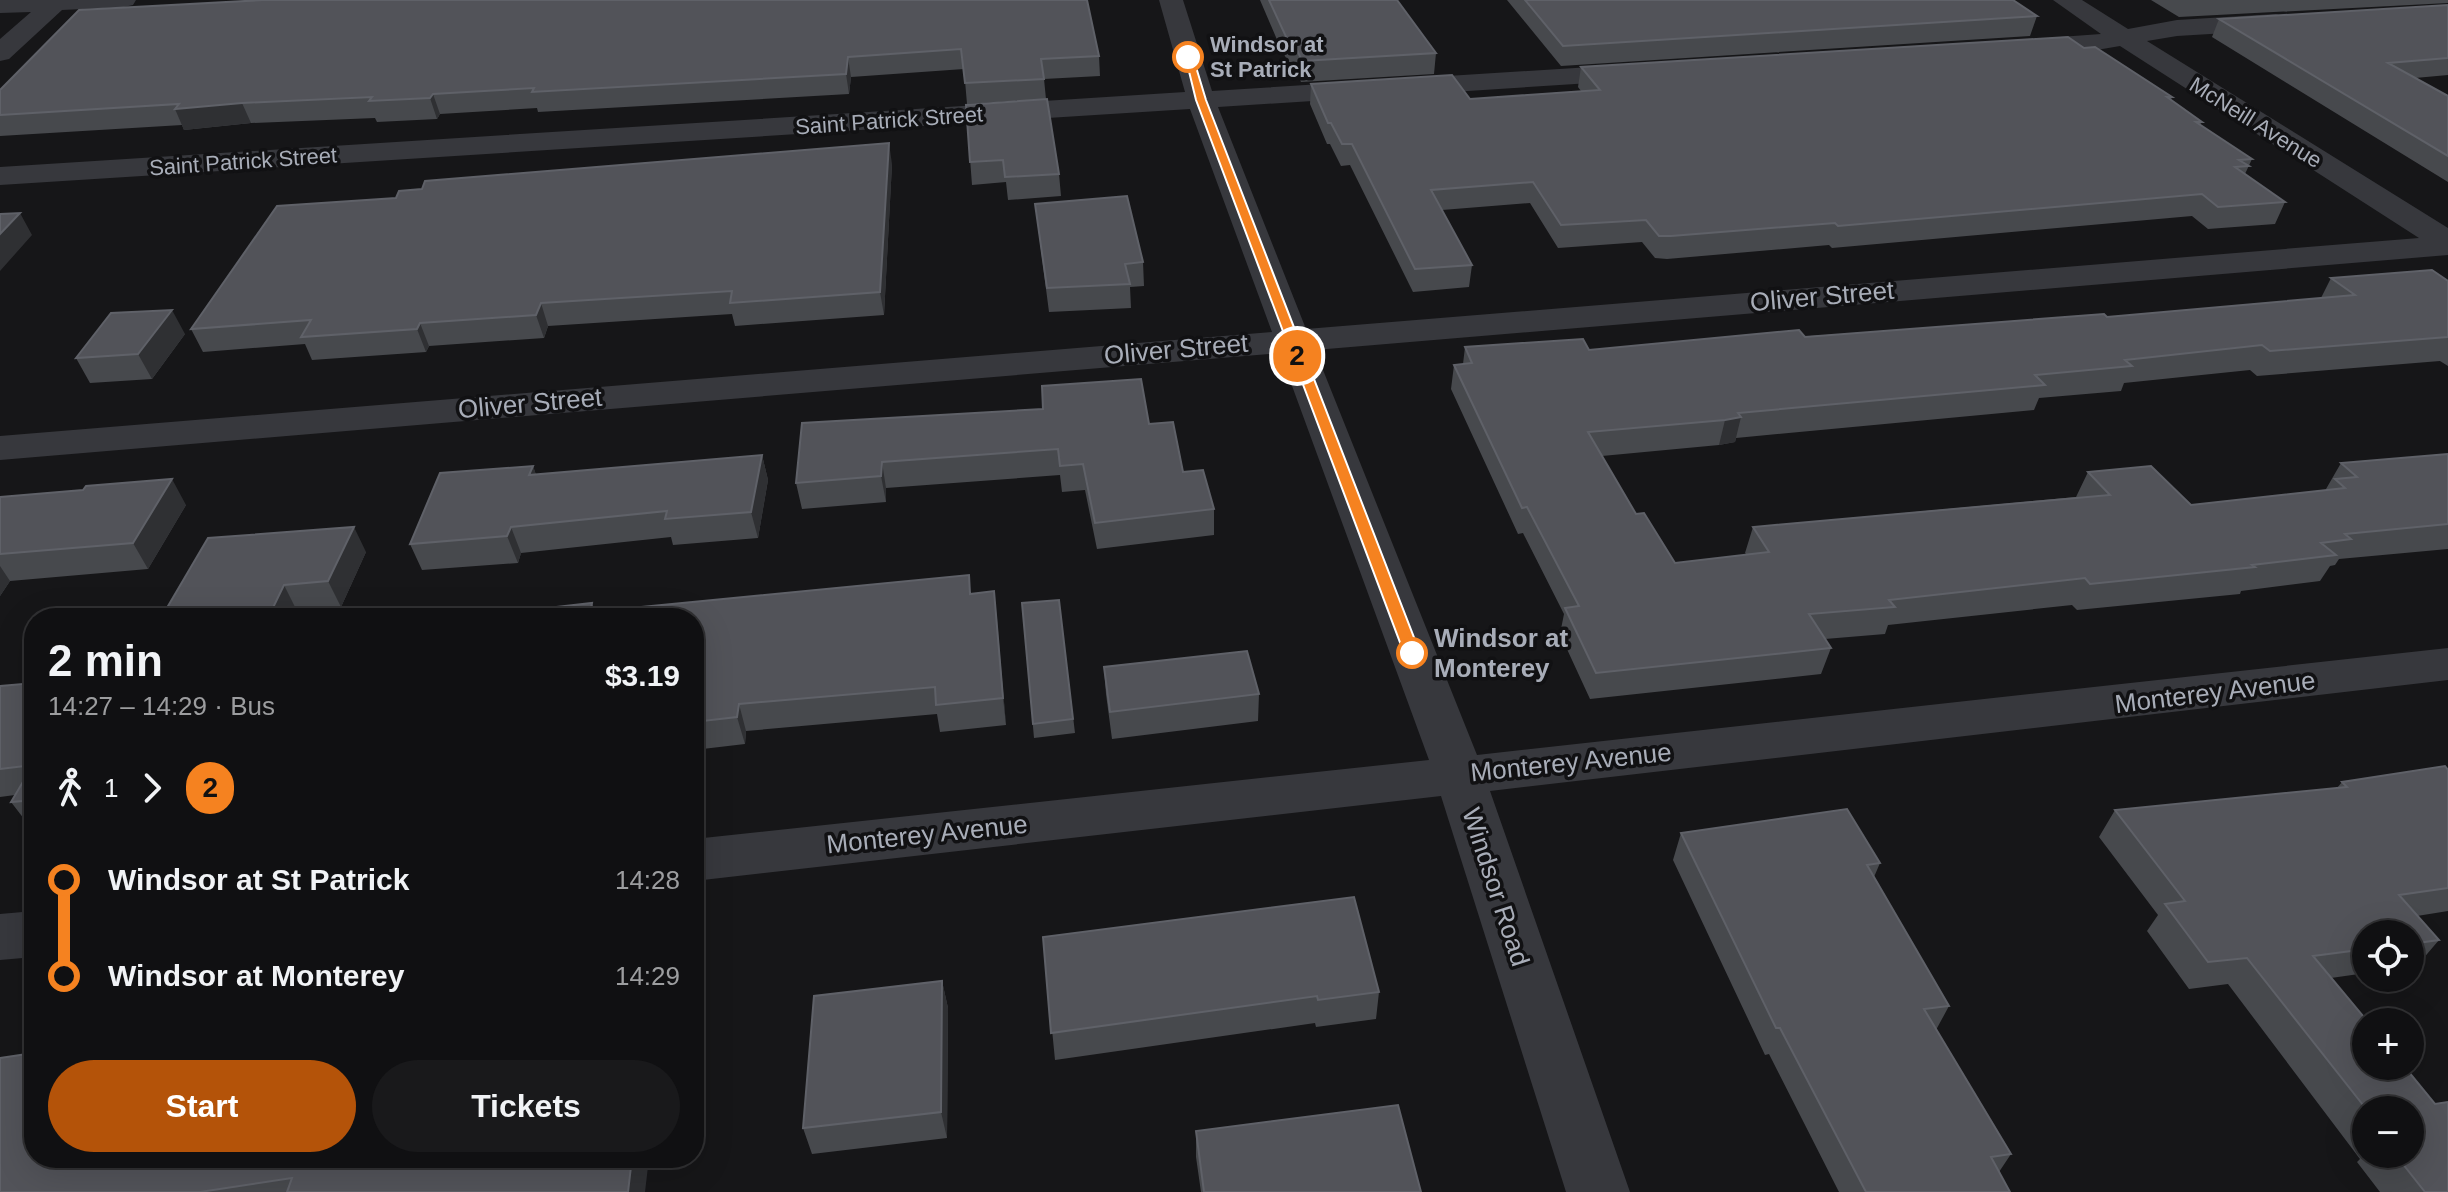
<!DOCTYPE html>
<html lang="en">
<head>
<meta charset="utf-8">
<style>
  body { margin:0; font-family:Helvetica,sans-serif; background:#19191b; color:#f1f3f6; height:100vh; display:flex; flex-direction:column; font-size:30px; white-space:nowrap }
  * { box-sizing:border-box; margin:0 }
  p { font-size:26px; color:#9c9d9f }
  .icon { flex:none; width:44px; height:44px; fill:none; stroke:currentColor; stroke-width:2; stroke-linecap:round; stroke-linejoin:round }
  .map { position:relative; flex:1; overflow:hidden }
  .drawer { position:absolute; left:24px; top:608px; width:680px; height:560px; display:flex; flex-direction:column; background:#101012; border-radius:32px; box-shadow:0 8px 32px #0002,0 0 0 2px #303032 }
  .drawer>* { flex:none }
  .badge { padding:0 16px; border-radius:26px; font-size:28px; line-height:52px }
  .fabs { position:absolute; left:2352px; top:920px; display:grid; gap:16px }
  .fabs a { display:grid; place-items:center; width:72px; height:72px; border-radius:50%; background:#101012; box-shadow:0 8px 32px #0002,0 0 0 2px #303032; font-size:40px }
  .map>.badge { position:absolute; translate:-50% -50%; box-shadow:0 0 0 4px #fff }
  .legs { display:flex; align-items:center; gap:12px; height:88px; padding:0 24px; font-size:26px }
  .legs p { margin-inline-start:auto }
  .head { display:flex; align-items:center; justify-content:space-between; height:136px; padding:0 24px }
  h1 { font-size:44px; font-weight:700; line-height:60px }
  .action { display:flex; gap:16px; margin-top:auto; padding:16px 24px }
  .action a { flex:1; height:92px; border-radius:48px; background:#b45309; color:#fff; font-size:32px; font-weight:700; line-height:92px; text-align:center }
  .action a+a { background:#19191b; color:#f1f3f6 }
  ul { padding:0 24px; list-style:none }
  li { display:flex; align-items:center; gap:28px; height:96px; font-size:30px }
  li i { display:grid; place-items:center; width:12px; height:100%; margin:0 10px; background:currentColor }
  li i::after { content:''; width:20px; height:20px; margin:-10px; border:6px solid; border-radius:50%; background:#101012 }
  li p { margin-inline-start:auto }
  li:first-child i { background:linear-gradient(#0000 50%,currentColor 0) }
  li:last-child i { background:linear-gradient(currentColor 50%,#0000 0) }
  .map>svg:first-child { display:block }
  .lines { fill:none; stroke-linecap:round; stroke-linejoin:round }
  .minor { fill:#37383d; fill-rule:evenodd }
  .wall { fill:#47494d; fill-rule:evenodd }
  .shaded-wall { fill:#2f3033 }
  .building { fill:#525359; stroke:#5f6168; stroke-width:2 }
  .line-1 { fill:#f58220; stroke:#fff; stroke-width:2 }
  .stop-1-dot { fill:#fff; stroke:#f58220; stroke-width:4 }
  .labels { text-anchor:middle; stroke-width:7; stroke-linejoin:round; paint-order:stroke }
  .far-stop-label { font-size:22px; font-weight:bold; fill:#a8adb8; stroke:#111113; text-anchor:start }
  .far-street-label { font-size:22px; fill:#a8adb8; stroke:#111113 }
  .street-label { font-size:26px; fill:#a8adb8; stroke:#111113 }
  .stop-label { font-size:26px; font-weight:bold; fill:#a8adb8; stroke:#111113; text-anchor:start }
</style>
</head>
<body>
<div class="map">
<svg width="2448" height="1192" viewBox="0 0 2448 1192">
  <rect width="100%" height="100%" fill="#161618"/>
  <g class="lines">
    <path class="minor" d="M 0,0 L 136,0 L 133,5 L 124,7 L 62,10 L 9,59 L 0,61 L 0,39 L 31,12 L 0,13 Z
      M 1159,0 L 1183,0 L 1212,91 L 1638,64 L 1647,66 L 1651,72 L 1647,78 L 1638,80 L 1218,107 L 1306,329 L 2419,238 L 2120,46 L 2085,52 L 2018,56 L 2009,54 L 2005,48 L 2009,42 L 2018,40 L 2101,34 L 2053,0 L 2082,0 L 2128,29 L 2177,20 L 2276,14 L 2285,17 L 2289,22 L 2285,27 L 2276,30 L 2177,36 L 2147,41 L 2448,228 L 2448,255 L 1315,350 L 1477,755 L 2448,648 L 2448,680 L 1490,791 L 1630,1192 L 1566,1192 L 1441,796 L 694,881 L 694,839 L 1429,760 L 1280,353 L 0,460 L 0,436 L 1272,332 L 1190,109 L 0,185 L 0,167 L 1185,92 Z
      M 34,911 L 34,957 L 0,960 L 0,914 Z"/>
  </g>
  <path class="wall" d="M 1260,0 L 1397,0 L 1436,53 L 1434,74 L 1301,82 L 1292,62 L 1288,62 L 1278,42 Z
    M 1507,0 L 2013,0 L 2037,16 L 2030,36 L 1561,66 Z
    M 2151,0 L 2448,0 L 2448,3 L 2179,17 Z
    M 2448,5 L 2448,75 L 2415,78 L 2448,96 L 2448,182 L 2212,37 L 2219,19 Z
    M 79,10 L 1099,56 L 1100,76 L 1044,79 L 1046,99 L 967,104 L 964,69 L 851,77 L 849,94 L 538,112 L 537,108 L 440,114 L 437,119 L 377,122 L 375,118 L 251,123 L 184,130 L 182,125 L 0,136 L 0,90 Z
    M 2084,48 L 2172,97 L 2171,100 L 2202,122 L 2200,125 L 2252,159 L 2245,174 L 2285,202 L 2275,224 L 2208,229 L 2192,216 L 1832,248 L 1829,245 L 1667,259 L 1655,258 L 1642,242 L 1558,248 L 1530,203 L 1442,210 L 1472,265 L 1469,287 L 1413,292 L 1350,165 L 1341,166 L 1330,144 L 1327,144 L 1310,104 L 1311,84 L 1470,99 L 1581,91 L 1578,87 L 1581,67 Z
    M 966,105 L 1059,174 L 1061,196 L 1008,200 L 1006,182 L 972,185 Z
    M 892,164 L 884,315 L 735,326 L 732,314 L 548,326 L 544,338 L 429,346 L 426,352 L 312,360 L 305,344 L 203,352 L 191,329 L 396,198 Z
    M 1035,204 L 1143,262 L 1144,286 L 1130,287 L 1131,308 L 1049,312 Z
    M 2331,278 L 2448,281 L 2448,366 L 2440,361 L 2257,376 L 2250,370 L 2124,383 L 2121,391 L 2039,398 L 2034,410 L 1736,438 L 1735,442 L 1719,445 L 1602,456 L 1636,514 L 1675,563 L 1747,555 L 1745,553 L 1753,527 L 2076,497 L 2088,472 L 2191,505 L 2327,490 L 2326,489 L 2341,463 L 2448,454 L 2448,549 L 2339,559 L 2335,565 L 2330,566 L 2320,581 L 2241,591 L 2240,594 L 2077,610 L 2072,605 L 1888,625 L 1885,634 L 1825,639 L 1831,648 L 1821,674 L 1590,699 L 1560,634 L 1564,614 L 1523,533 L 1518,534 L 1451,389 L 1454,365 L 1463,364 L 1465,347 L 1589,350 L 2107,317 L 2321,298 Z
    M 185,334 L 152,379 L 90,383 L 76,358 Z
    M 802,423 L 1149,424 L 1183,472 L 1214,509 L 1214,535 L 1097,549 L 1085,490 L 1062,492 L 1060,475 L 886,488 L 886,502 L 802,509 L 796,483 Z
    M 762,455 L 768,480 L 758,538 L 673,545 L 671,537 L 521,553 L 518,563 L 422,570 L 410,544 L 533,466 L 536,475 Z
    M 0,497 L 186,505 L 148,569 L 10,581 L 0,596 Z
    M 366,552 L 341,607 L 161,618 Z
    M 994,591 L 1006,725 L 940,732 L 937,714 L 746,731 L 745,744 L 694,750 L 694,618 L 501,618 L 592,603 L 595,611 L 972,594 Z
    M 1059,600 L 1075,733 L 1034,738 L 1022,603 Z
    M 1104,667 L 1259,694 L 1258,721 L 1112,739 L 1106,694 Z
    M 34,683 L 34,828 L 31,828 L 11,802 L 15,795 L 0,797 L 0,686 Z
    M 2448,770 L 2448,911 L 2417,916 L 2439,940 L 2416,967 L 2410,968 L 2410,934 L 2366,934 L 2366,973 L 2331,978 L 2448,1192 L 2380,1192 L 2357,1162 L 2360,1159 L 2228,984 L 2189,989 L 2147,931 L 2158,915 L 2099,837 L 2115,810 L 2337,788 L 2342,782 ZM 2366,1110 L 2410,1154 L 2366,1154 Z
    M 1681,833 L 1880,863 L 1874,877 L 1949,1006 L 1936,1030 L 2011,1154 L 1999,1172 L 2010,1192 L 1839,1192 L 1769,1054 L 1765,1055 L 1673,860 Z
    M 1043,937 L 1379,992 L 1376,1019 L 1316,1027 L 1315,1023 L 1055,1060 Z
    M 942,981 L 948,1008 L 947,1138 L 812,1154 L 803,1128 Z
    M 0,1058 L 645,1192 L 0,1192 Z
    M 1196,1131 L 1421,1192 L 1201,1192 L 1196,1157 Z"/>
  <path class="shaded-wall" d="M 848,57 L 851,77 L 849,94 L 846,74 Z
    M 433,94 L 440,114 L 437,119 L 430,98 Z
    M 242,103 L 251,123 L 184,130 L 175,109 Z
    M 889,143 L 892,164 L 884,315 L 880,292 Z
    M 20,213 L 32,235 L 0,271 L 0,234 Z
    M 541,303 L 548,326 L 544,338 L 536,315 Z
    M 172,310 L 185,334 L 152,379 L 138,354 Z
    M 420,323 L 429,346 L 426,352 L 417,329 Z
    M 1741,417 L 1735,442 L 1719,445 L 1725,420 Z
    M 762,455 L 768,480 L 758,538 L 751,512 Z
    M 882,462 L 886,488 L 886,502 L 881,476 Z
    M 533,466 L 542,492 L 529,475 Z
    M 172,479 L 186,505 L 148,569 L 133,543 Z
    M 354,527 L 366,552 L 341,607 L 328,581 Z
    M 511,527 L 521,553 L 518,563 L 507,536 Z
    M 0,566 L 10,581 L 0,596 Z
    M 284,585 L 297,611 L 294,618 L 268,618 Z
    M 994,591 L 997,618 L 1006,725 L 1003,698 Z
    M 739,704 L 746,731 L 745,744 L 737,717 Z
    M 942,981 L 948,1008 L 947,1138 L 941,1112 Z
    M 632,1158 L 649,1158 L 645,1192 L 628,1192 Z"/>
  <path class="building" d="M 263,0 L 1087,0 L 1099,56 L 1041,59 L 1044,79 L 965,83 L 961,49 L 848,57 L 846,74 L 532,92 L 534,88 L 433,94 L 430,98 L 369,101 L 372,97 L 242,103 L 175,109 L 179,104 L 0,115 L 0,90 L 79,10 Z
    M 1269,0 L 1397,0 L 1436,53 L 1302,61 L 1293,41 L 1288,41 Z
    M 1525,0 L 2013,0 L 2037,16 L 1563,46 Z
    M 2448,5 L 2448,58 L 2388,63 L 2448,96 L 2448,156 L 2219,19 Z
    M 2068,37 L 2084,48 L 2095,47 L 2172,97 L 2167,97 L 2202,122 L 2196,122 L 2252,159 L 2239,160 L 2249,166 L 2235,167 L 2285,202 L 2218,207 L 2202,194 L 1838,226 L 1835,223 L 1671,236 L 1659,236 L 1646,220 L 1561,225 L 1533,182 L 1431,190 L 1472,265 L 1415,269 L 1352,144 L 1342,144 L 1331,123 L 1328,123 L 1311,84 L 1452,75 L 1470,99 L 1600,90 L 1581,67 Z
    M 1047,99 L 1059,174 L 1005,177 L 1003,160 L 970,162 L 966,105 Z
    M 889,143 L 880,292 L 730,303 L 732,291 L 541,303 L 536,315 L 420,323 L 417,329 L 301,337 L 311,320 L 191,329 L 277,206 L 396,198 L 399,191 L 422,189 L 425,181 Z
    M 1127,196 L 1143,262 L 1125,264 L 1130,284 L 1047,288 L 1035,204 Z
    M 20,213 L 0,234 L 0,214 Z
    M 2432,270 L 2448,281 L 2448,337 L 2270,351 L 2262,345 L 2125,360 L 2132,366 L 2035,375 L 2045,385 L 1738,413 L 1741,417 L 1725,420 L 1588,432 L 1636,514 L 1644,513 L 1675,563 L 1769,552 L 1753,527 L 2110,495 L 2088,472 L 2151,466 L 2191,505 L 2345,488 L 2335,479 L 2357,477 L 2341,463 L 2448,454 L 2448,524 L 2345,534 L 2351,539 L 2321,543 L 2336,555 L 2252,565 L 2255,567 L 2090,584 L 2085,578 L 1889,600 L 1895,607 L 1809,614 L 1831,648 L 1596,673 L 1565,608 L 1579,606 L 1527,507 L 1522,508 L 1454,365 L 1472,363 L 1465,347 L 1583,339 L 1589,350 L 1799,330 L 1805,337 L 2104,314 L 2107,317 L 2355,295 L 2331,278 Z
    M 172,310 L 138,354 L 76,358 L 111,313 Z
    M 1141,379 L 1149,424 L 1173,422 L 1183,472 L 1203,470 L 1214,509 L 1095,523 L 1083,464 L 1060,466 L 1058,449 L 882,462 L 881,476 L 796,483 L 802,423 L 1043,409 L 1042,386 Z
    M 762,455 L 751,512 L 665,519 L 667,511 L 511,527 L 507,536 L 410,544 L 440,473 L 533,466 L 529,475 Z
    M 172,479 L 133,543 L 0,554 L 0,497 L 83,490 L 86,486 Z
    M 354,527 L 328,581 L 284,585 L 268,618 L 161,618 L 208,538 Z
    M 969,575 L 970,594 L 994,591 L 1003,698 L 936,705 L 935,687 L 739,704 L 737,717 L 694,722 L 694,618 L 501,618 L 503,613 L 592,603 L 590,612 Z
    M 1059,600 L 1073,719 L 1033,724 L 1022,603 Z
    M 1247,651 L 1259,694 L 1110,712 L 1104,667 Z
    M 34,683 L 34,800 L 11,802 L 33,765 L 0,769 L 0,686 Z
    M 2445,766 L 2448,770 L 2448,888 L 2399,895 L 2439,940 L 2410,944 L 2410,934 L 2366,934 L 2366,949 L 2313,956 L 2368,1022 L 2366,1022 L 2366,1066 L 2404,1066 L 2435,1104 L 2448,1102 L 2448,1192 L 2425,1192 L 2395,1154 L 2410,1154 L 2410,1110 L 2367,1110 L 2247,958 L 2208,962 L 2165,904 L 2185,901 L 2115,810 L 2347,787 L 2342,782 Z
    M 1847,809 L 1880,863 L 1867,865 L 1949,1006 L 1924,1009 L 2011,1154 L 1991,1157 L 2010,1192 L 1866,1192 L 1780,1028 L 1776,1028 L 1681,833 Z
    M 1354,897 L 1379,992 L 1318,1000 L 1317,996 L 1051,1033 L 1043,937 Z
    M 942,981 L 941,1112 L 803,1128 L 814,996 Z
    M 34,1053 L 34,1158 L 632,1158 L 628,1192 L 287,1192 L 292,1178 L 200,1192 L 0,1192 L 0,1058 Z
    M 1398,1105 L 1421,1192 L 1204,1192 L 1196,1131 Z"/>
  <path class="line-1" d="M 1185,55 L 1193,57 L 1206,100 L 1420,653 L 1418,657 L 1412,658 L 1404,653 L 1196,100 Z"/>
  <g class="stop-1-dot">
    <circle cx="1188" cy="57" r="14"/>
    <circle cx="1412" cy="653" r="14"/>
  </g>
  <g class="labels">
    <g class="far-stop-label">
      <text x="1210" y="52">Windsor at<tspan x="1210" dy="25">St Patrick</tspan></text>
    </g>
    <g class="far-street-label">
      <text transform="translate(889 120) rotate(-4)" y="8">Saint Patrick Street</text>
      <text transform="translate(2256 122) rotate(32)" y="8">McNeill Avenue</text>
      <text transform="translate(243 161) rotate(-4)" y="8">Saint Patrick Street</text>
    </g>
    <g class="street-label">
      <text transform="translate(1822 296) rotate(-5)" y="9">Oliver Street</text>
      <text transform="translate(1176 349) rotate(-5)" y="9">Oliver Street</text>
      <text transform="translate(530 403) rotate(-5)" y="9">Oliver Street</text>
      <text transform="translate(2215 692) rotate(-7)" y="9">Monterey Avenue</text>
      <text transform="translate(1571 762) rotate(-6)" y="9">Monterey Avenue</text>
      <text transform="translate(927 834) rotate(-6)" y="9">Monterey Avenue</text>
      <text transform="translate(1496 887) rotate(72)" y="9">Windsor Road</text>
    </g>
    <g class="stop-label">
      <text x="1434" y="647">Windsor at<tspan x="1434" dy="30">Monterey</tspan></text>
    </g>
  </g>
</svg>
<div class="fabs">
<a><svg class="icon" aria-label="locate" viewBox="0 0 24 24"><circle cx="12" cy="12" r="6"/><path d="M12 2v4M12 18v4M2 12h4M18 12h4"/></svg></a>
<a>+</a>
<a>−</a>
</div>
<b class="badge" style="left:1297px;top:356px;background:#f58220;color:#111">2</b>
<section class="drawer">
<div class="head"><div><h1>2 min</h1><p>14:27 – 14:29 · Bus</p></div><b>$3.19</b></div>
<div class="legs"><svg class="icon" aria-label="walk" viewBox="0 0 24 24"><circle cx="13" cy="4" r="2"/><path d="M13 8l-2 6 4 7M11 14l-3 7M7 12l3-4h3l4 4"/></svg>1<svg class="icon" aria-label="forward" viewBox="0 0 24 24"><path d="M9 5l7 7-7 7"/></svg><b class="badge" style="background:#f58220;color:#111">2</b></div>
<ul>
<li><i style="color:#f58220"></i><b>Windsor at St Patrick</b><p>14:28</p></li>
<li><i style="color:#f58220"></i><b>Windsor at Monterey</b><p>14:29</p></li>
</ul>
<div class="action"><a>Start</a><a>Tickets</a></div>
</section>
</div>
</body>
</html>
